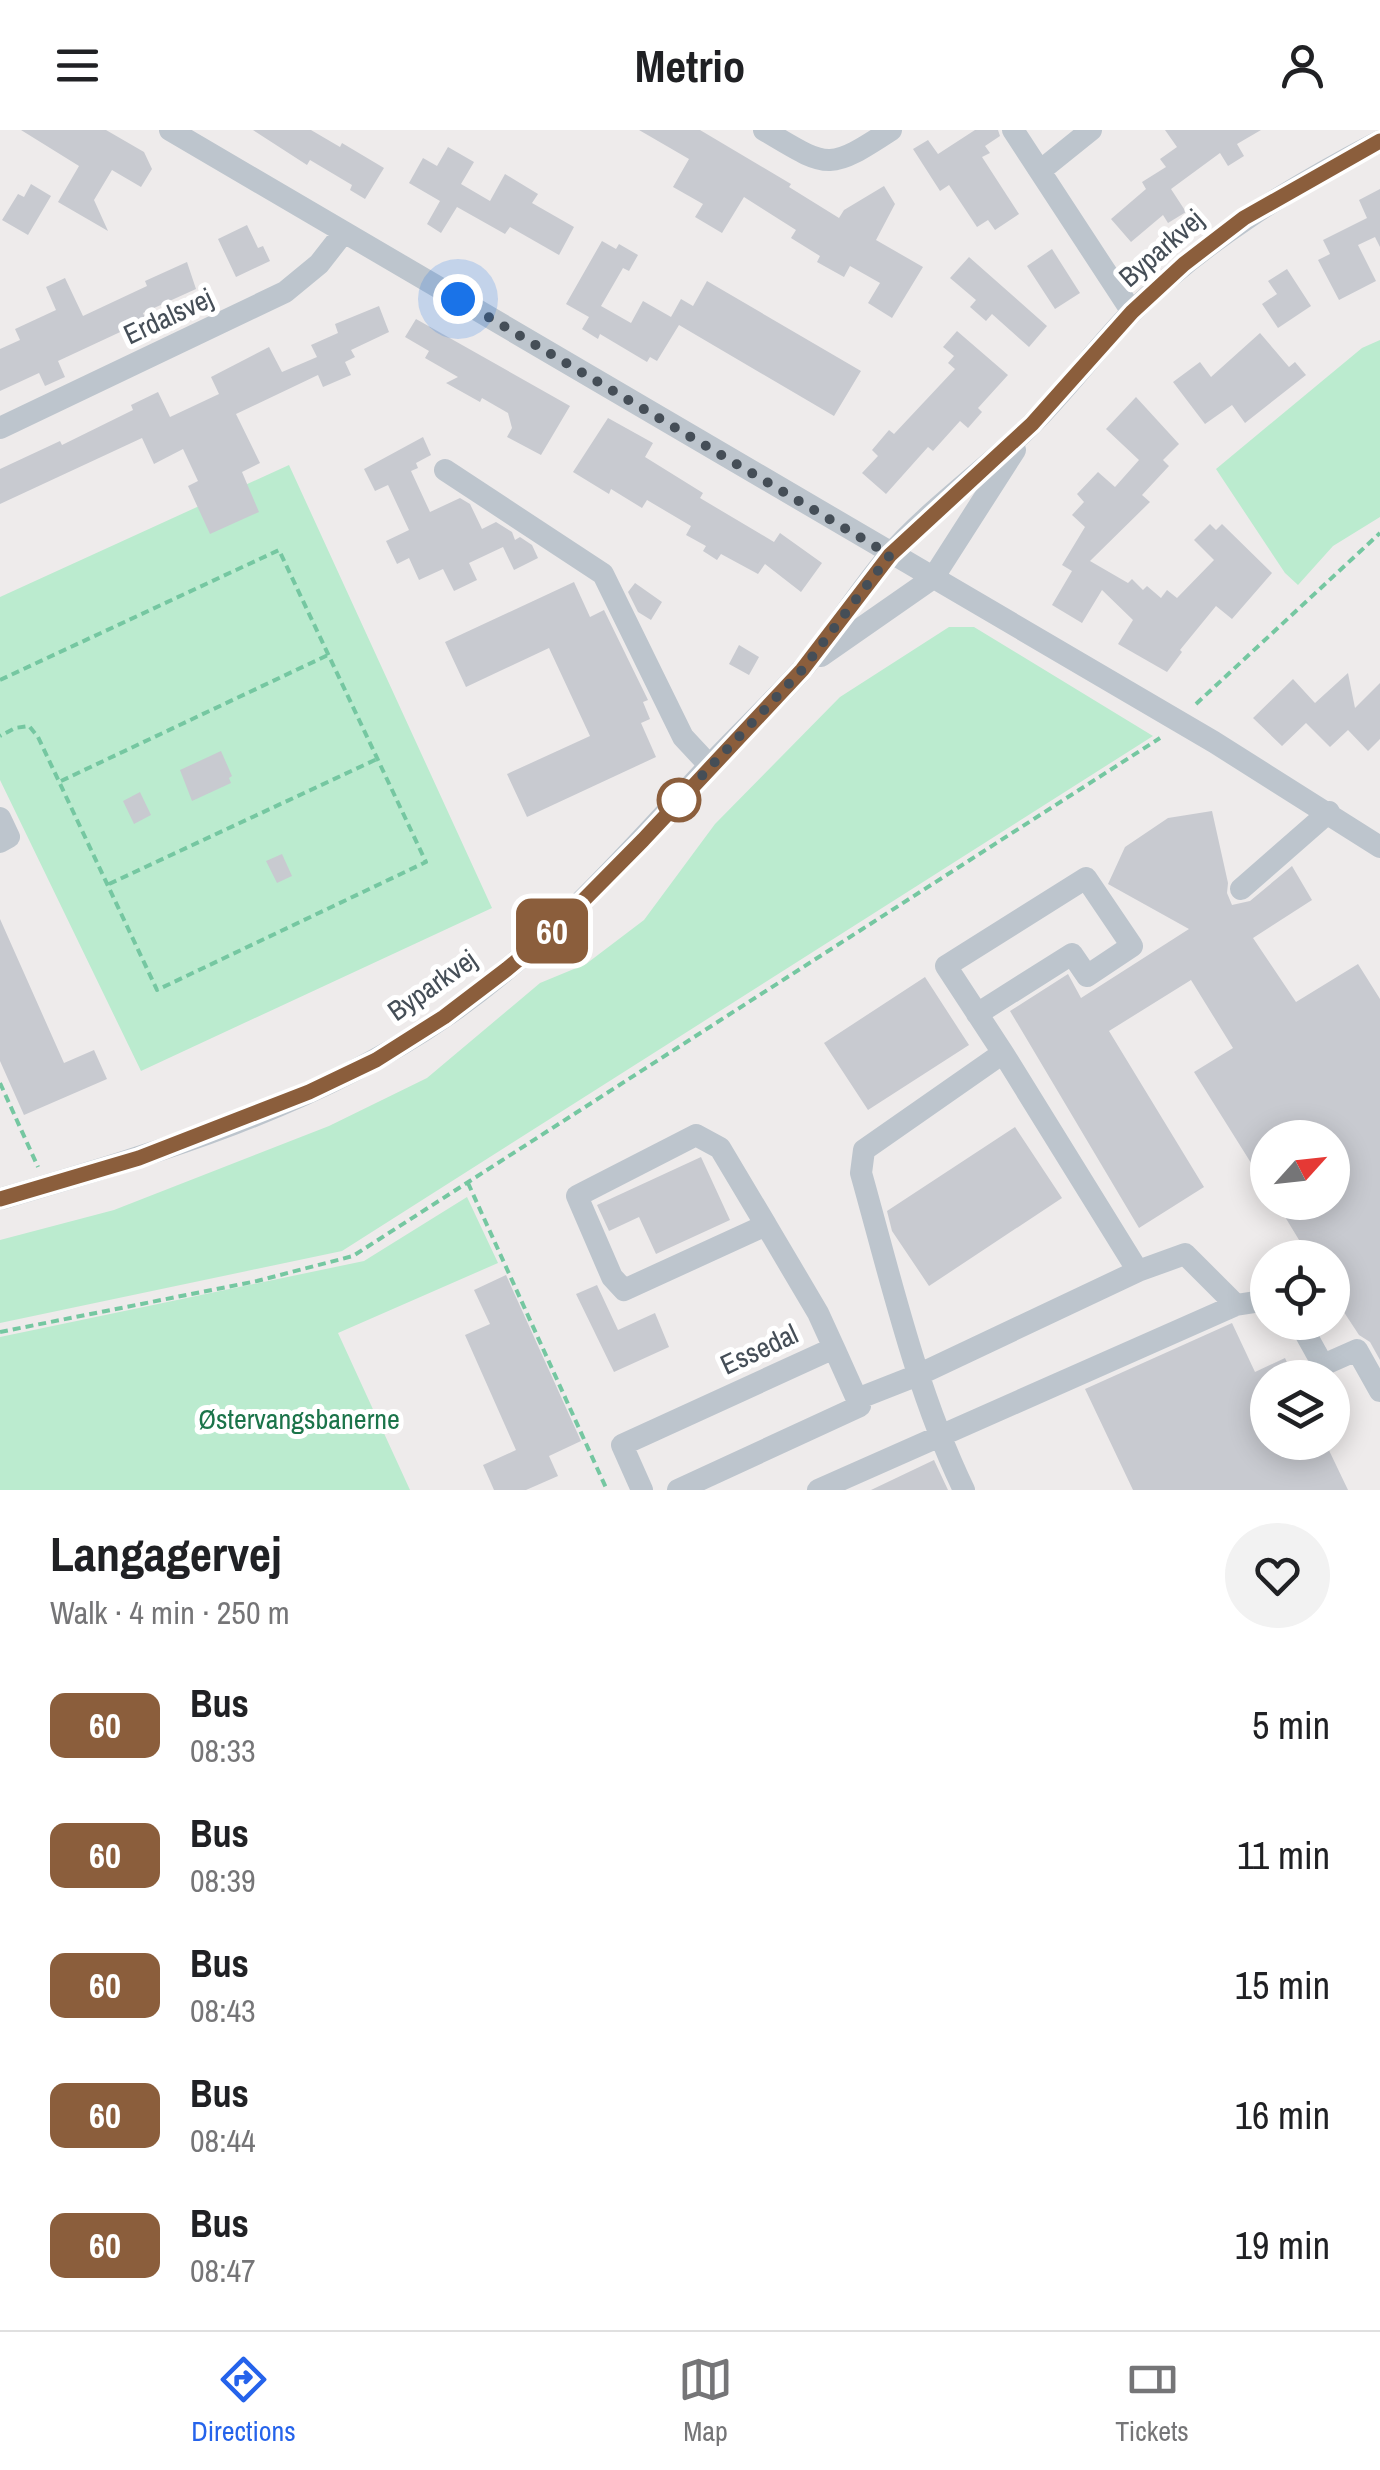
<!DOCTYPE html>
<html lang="en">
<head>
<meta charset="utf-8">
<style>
  body { margin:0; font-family:"Archivo Narrow",sans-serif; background:#f2f2f2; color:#202124; height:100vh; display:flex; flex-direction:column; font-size:38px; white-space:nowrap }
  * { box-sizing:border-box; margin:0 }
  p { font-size:32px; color:#757577 }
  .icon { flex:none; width:55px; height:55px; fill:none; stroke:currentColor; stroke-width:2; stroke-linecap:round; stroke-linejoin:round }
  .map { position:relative; height:1360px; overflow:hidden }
  .side { display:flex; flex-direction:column; background:#fff; flex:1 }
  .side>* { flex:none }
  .badge { padding:0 20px; border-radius:15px; font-size:35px; line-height:65px }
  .needle { width:65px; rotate:63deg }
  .controls { position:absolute; left:1250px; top:990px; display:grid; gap:20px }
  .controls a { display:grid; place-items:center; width:100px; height:100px; border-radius:50%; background:#fff; box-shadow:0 5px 25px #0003; font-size:50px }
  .you { position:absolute; width:50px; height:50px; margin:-25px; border:8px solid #fff; border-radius:50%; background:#1a73e8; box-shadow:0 0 0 15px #1a73e833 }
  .map>.badge { position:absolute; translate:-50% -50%; box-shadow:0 0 0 5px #fff }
  .round { display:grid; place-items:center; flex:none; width:105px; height:105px; border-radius:52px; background:#f2f2f2 }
  .head { display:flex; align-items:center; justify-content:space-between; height:170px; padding:0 50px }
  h1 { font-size:48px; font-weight:700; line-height:75px }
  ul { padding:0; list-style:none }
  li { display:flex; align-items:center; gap:30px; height:130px; padding:0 50px }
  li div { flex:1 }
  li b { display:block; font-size:38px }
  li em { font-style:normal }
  li .badge { min-width:110px; font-weight:700; text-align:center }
  header { display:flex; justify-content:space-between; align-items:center; height:130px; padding:0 50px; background:#fff; font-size:45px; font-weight:700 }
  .tabs { display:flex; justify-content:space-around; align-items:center; height:140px; border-top:2px solid #e0e0e0; background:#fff; font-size:28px; color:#757577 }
  .tabs a { display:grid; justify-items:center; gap:5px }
  .tabs .on { color:#2563eb }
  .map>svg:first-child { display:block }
  .green { fill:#bbebcf }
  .building { fill:#c8cad0 }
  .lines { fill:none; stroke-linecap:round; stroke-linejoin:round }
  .path { stroke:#75c7a1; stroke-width:4; stroke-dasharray:8 5; stroke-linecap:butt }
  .minor { stroke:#bdc5cd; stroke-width:22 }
  .line-casing { stroke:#fff; stroke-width:22 }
  .line { stroke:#8b5e3c; stroke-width:15 }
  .walk { stroke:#454e57; stroke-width:10; stroke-dasharray:0 18 }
  .stop-dot { fill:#fff; stroke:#8b5e3c; stroke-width:5 }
  .labels { text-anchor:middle; stroke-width:10; stroke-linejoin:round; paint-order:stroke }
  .street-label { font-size:28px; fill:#454e57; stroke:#fff }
  .park-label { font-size:28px; fill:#1b744a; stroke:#fff }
</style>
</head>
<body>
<header><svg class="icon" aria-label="menu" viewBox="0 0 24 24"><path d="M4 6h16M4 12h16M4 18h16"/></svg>Metrio<svg class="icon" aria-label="person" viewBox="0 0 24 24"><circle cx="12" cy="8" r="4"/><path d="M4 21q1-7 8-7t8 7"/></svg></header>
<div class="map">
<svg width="1380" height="1360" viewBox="0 0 1380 1360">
  <rect width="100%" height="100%" fill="#eeebeb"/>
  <path class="green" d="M 1380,210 L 1380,387 L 1333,416 L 1298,455 L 1285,443 L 1216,339 L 1362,218 Z
    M 289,335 L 492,778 L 141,941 L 0,650 L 0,467 Z
    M 949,497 L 974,497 L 1153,606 L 342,1121 L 0,1193 L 0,1110 L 114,1080 L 329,996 L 427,948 L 540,853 L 586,834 L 644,790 L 715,694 L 840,567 Z
    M 467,1067 L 498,1133 L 338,1203 L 410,1360 L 0,1360 L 0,1207 L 364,1131 Z"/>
  <path class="building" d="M 21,0 L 106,0 L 144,22 L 152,39 L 141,57 L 112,40 L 94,70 L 108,101 L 58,72 L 79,36 Z
    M 253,0 L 311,0 L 340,17 L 342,13 L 384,38 L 365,69 L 350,60 L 352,55 L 310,30 L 307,35 Z
    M 639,0 L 700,0 L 791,54 L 789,57 L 839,88 L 844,80 L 884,56 L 895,74 L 876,110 L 923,137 L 892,188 L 868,173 L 880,153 L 850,136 L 844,147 L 817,132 L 820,126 L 791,108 L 796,100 L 744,67 L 722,103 L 695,87 L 703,74 L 673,57 L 689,29 Z
    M 975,0 L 998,0 L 1000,6 L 985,16 L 990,23 L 982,27 L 1019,84 L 995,100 L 988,90 L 977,97 L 949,55 L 940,61 L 913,19 L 928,10 L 938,24 Z
    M 1165,0 L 1261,0 L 1237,14 L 1244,26 L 1228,36 L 1220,23 L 1171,59 L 1186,82 L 1168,93 L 1163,85 L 1131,112 L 1111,89 L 1146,59 L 1142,52 L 1166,37 L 1160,29 L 1177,17 Z
    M 448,17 L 474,32 L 461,54 L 490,71 L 505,44 L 538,64 L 532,73 L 574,97 L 559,125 L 510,97 L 505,104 L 457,77 L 441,103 L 427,94 L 440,71 L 409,53 L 423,28 L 437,36 Z
    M 31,54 L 51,66 L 28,105 L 2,90 L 18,64 L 24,67 Z
    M 1380,59 L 1380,117 L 1375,107 L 1358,115 L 1376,151 L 1339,170 L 1318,130 L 1330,124 L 1323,110 L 1367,88 L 1359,70 Z
    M 247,95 L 258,118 L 263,116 L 270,131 L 236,147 L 218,109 Z
    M 602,111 L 616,119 L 619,114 L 638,125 L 629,141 L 623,138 L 601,176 L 631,193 L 643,171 L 671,187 L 681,169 L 693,176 L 707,151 L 861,241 L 834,286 L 679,195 L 657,231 L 650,227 L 647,232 L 600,204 L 598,209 L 582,199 L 589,187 L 566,174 Z
    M 1052,119 L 1080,163 L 1055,179 L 1027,136 Z
    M 969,127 L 1047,196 L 1029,217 L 992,184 L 986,191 L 970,177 L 976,170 L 950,148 Z
    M 187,132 L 196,159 L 143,183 L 146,190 L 58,231 L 65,247 L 45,256 L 39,243 L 0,261 L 0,219 L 20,210 L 15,199 L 56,180 L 46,157 L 65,148 L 83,186 L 147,156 L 145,151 Z
    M 1287,139 L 1311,176 L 1278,198 L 1262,174 L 1277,164 L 1268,151 Z
    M 379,176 L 389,202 L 351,220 L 355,227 L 345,232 L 351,245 L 323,257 L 318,245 L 236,284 L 260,333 L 242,342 L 259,382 L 210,404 L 188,356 L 198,351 L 183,319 L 154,334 L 142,308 L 0,374 L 0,339 L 60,311 L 62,315 L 133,280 L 131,275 L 158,262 L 170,287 L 219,264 L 211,247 L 269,217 L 282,242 L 317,227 L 311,215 L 338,203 L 335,194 Z
    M 416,189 L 570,276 L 541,325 L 507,307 L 512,298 L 508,283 L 482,268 L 480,272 L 446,253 L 458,247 L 425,228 L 429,221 L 405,207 Z
    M 957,201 L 1008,245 L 978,278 L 982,282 L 968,298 L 960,291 L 933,321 L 928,317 L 886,364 L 862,343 L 878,326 L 872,320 L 889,300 L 894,304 L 955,239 L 948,233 L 954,226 L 943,217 Z
    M 1260,203 L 1289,237 L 1295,232 L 1306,245 L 1245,293 L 1232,275 L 1205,294 L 1173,252 L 1200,232 L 1211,247 Z
    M 1136,267 L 1179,314 L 1163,330 L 1169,336 L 1142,365 L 1150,372 L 1090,431 L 1128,453 L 1132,449 L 1143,460 L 1147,456 L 1161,468 L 1167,460 L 1177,468 L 1214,430 L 1194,410 L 1210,394 L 1216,400 L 1222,394 L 1272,443 L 1232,489 L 1216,476 L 1180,520 L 1182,522 L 1167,542 L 1118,514 L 1133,490 L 1102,460 L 1082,493 L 1052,475 L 1072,441 L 1062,435 L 1085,397 L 1072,385 L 1084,372 L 1077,364 L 1098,342 L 1115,357 L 1139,330 L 1106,299 Z
    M 608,288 L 653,313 L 645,327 L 703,363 L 700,368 L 774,412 L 780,403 L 822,433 L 801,462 L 765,434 L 758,444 L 721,424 L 717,430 L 703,421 L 706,416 L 686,405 L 691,396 L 647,370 L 642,378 L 611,359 L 609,364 L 573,342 Z
    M 423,307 L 431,325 L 416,333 L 418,338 L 411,341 L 430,382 L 460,368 L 470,374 L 482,399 L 496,392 L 512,402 L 515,410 L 520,407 L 532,415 L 538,428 L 514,440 L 503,417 L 469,433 L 477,450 L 454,461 L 443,439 L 419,450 L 409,428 L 397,434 L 386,411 L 409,400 L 388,355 L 375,361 L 364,339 Z
    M 574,452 L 590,487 L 604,480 L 648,570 L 643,572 L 650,589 L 641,593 L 656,627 L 527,687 L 507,644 L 590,606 L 549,518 L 466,557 L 445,512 Z
    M 635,453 L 662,472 L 651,490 L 638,482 L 628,462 Z
    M 739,515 L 759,527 L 749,545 L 729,534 Z
    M 1348,543 L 1355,578 L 1380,553 L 1380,609 L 1368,621 L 1348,600 L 1330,617 L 1306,593 L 1282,616 L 1253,588 L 1293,549 L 1315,573 Z
    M 221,621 L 232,646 L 229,648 L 231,653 L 192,671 L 180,640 Z
    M 140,662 L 151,685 L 134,694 L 123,671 Z
    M 1212,681 L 1228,753 L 1227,763 L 1232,775 L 1250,771 L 1292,736 L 1312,770 L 1253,808 L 1296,872 L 1358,834 L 1380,869 L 1380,1230 L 1370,1212 L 1359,1205 L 1332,1164 L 1332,1128 L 1310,1128 L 1276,1072 L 1332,1072 L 1332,1008 L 1268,1008 L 1268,1060 L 1194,942 L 1233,918 L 1191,850 L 1109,901 L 1204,1057 L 1139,1098 L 1010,881 L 1068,844 L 1081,868 L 1189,799 L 1108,754 L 1125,717 L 1168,688 Z
    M 282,724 L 292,746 L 277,753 L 266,731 Z
    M 0,789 L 64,933 L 94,920 L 107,949 L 24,985 L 0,931 Z
    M 925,847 L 969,915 L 868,980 L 824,913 Z
    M 1015,997 L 1062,1068 L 929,1156 L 892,1101 L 887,1081 Z
    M 701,1027 L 730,1090 L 656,1124 L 639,1087 L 609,1101 L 597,1075 Z
    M 506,1145 L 581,1311 L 549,1326 L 558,1346 L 526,1360 L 494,1360 L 483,1335 L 516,1320 L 465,1205 L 490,1194 L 474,1160 Z
    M 597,1155 L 618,1200 L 655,1183 L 669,1217 L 614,1242 L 576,1164 Z
    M 1232,1193 L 1255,1242 L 1285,1228 L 1294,1248 L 1268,1248 L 1268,1312 L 1325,1312 L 1348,1360 L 1133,1360 L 1085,1259 Z
    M 934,1330 L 948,1360 L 871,1360 Z"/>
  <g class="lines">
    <path class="path" d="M 0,550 L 279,420 L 426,732 L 157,860 L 38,607 L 29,596 L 15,598 L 0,606
      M 1196,574 L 1380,403
      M 61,651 L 328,525
      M 109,754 L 377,629
      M 0,953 L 38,1037
      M 468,1053 L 607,1360
      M 0,1202 L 257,1151 L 353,1126 L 1160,608"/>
    <path class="minor" d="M 170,0 L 1214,612 L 1380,717
      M 764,0 C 828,38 827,42 891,0
      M 1013,0 L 1132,182
      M 1040,41 L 1091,0
      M 0,298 L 285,162 L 319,134 L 344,102
      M 445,340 L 603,444 L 683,607 L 710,636
      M 821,526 L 933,448 L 1015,320
      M 0,688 L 9,707 L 0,712
      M 1241,759 L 1329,682
      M 977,884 L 1072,824 L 1087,846 L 1132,816 L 1086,748 L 946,836 L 1003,923
      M 0,1069 C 153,1024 310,979 443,888 C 545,818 625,727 708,637 C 738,605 771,574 801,541 C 832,505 857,464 887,428 C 929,379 985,341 1031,295 C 1067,259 1097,218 1132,182 C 1205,109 1290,58 1380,11
      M 766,1095 L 720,1018 L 696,1005 L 577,1066 L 612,1147 L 624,1160 L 766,1095 L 818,1183 L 834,1218
      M 1299,1192 L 1323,1235 L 1357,1220 L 1380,1261
      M 857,1269 L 918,1245 L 1138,1141 L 1185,1124 L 1236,1175
      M 642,1360 L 622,1315 L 834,1218 L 860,1276 L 678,1360
      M 818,1360 L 1236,1175 L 1268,1170
      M 964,1360 C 916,1260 891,1150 861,1043 L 864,1020 L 1003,923 L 1138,1141"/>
  </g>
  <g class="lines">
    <defs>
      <path id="line" d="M 0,1069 L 139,1028 L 309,962 L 376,930 L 444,887 L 507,839 L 554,800 L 643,710 L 802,540 L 890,425 L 1032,294 L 1132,182 L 1184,134 L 1244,88 L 1380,11"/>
    </defs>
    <use href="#line" class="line-casing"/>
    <use href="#line" class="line"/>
    <path class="walk" d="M 458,169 L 890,425 L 802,540 L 679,670"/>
  </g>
  <circle class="stop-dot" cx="679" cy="670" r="20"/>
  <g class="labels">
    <g class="street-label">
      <text transform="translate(1161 118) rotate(-41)" y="10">Byparkvej</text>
      <text transform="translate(168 186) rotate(-25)" y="10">Erdalsvej</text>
      <text transform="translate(432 855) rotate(-35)" y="10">Byparkvej</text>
      <text transform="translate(759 1219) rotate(-25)" y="10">Essedal</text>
    </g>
    <g class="park-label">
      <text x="299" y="1299">Østervangsbanerne</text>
    </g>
  </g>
</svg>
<div class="controls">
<a><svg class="needle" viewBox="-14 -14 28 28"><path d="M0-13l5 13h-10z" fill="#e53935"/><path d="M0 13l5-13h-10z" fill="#757577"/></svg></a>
<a><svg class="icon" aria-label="locate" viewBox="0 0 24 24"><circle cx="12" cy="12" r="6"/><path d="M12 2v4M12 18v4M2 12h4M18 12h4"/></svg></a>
<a><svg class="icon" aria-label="layers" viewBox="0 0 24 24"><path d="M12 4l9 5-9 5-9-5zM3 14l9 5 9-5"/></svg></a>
</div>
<div class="you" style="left:458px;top:169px"></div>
<b class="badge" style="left:552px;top:801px;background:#8b5e3c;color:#fff">60</b>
</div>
<section class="side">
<div class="head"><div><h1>Langagervej</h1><p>Walk · 4 min · 250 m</p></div><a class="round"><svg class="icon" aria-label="heart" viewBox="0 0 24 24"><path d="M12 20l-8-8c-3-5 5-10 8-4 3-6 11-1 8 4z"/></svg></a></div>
<ul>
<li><span class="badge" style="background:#8b5e3c;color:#fff">60</span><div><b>Bus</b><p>08:33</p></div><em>5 min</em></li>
<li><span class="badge" style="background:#8b5e3c;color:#fff">60</span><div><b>Bus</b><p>08:39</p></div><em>11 min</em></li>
<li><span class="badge" style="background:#8b5e3c;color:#fff">60</span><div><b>Bus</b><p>08:43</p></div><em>15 min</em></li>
<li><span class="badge" style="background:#8b5e3c;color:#fff">60</span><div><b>Bus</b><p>08:44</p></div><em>16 min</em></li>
<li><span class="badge" style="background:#8b5e3c;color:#fff">60</span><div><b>Bus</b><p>08:47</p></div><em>19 min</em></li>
</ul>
</section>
<nav class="tabs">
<a class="on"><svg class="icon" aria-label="directions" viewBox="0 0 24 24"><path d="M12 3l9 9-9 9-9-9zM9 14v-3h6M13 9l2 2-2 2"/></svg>Directions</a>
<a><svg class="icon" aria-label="map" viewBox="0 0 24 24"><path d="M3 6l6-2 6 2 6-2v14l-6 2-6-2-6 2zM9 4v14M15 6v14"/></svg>Map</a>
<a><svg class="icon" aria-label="tickets" viewBox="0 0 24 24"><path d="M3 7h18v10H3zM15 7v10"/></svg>Tickets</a>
</nav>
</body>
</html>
